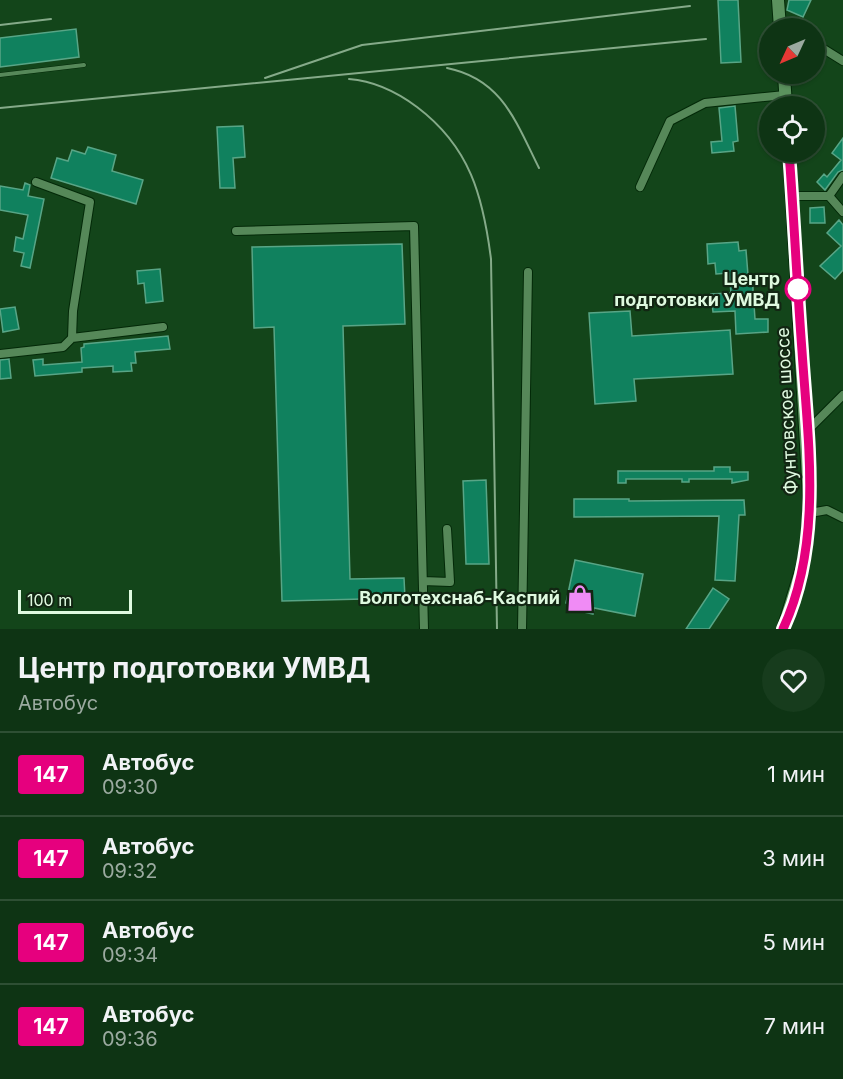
<!DOCTYPE html>
<html lang="ru">
<head>
<meta charset="utf-8">
<style>
  body { margin:0; font-family:Inter,sans-serif; background:#173c1d; color:#f1f3f6; height:100vh; display:flex; flex-direction:column; font-size:22px; white-space:nowrap }
  * { box-sizing:border-box; margin:0 }
  p { font-size:20px; color:#9baaa0 }
  .icon { flex:none; width:33px; height:33px; fill:none; stroke:currentColor; stroke-width:2; stroke-linecap:round; stroke-linejoin:round }
  .map { position:relative; height:629px; overflow:hidden }
  .sheet { display:flex; flex-direction:column; background:#0e3414; flex:1 }
  .sheet>* { flex:none }
  .badge { padding:0 12px; border-radius:4px; font-size:21px; line-height:39px }
  .needle { width:39px; rotate:226deg }
  .tools { position:absolute; left:759px; top:18px; display:grid; gap:12px }
  .tools a { display:grid; place-items:center; width:66px; height:66px; border-radius:50%; background:#0e3414; box-shadow:0 2px 4px #0004,0 0 0 2px #2e4f34; font-size:30px }
  .scale { position:absolute; left:18px; bottom:15px; width:114px; box-sizing:border-box; padding-left:6px; border:3px solid #dffae0; border-top:0; font-size:16px; line-height:21px; white-space:nowrap; color:#dffae0; -webkit-text-stroke:4px #122613; paint-order:stroke }
  .map>.badge { position:absolute; translate:-50% -50%; box-shadow:0 0 0 3px #fff }
  .round { display:grid; place-items:center; flex:none; width:63px; height:63px; border-radius:32px; background:#173c1d }
  .headline { display:flex; align-items:center; justify-content:space-between; height:102px; padding:0 18px }
  h1 { font-size:28px; font-weight:700; line-height:45px }
  ul { padding:0; list-style:none }
  li { display:flex; align-items:center; gap:18px; height:84px; padding:0 18px; border-top:2px solid #2e4f34 }
  li div { flex:1 }
  li b { display:block; font-size:22px }
  li em { font-style:normal }
  li .badge { min-width:66px; font-weight:700; text-align:center }
  .map>svg:first-child { display:block }
  .building { fill:#10815e; stroke:#58a586; stroke-width:1.5 }
  .lines { fill:none; stroke-linecap:round; stroke-linejoin:round }
  .lane-casing { stroke:#032908; stroke-width:5 }
  .street-casing { stroke:#032908; stroke-width:10 }
  .secondary-casing { stroke:#032908; stroke-width:14 }
  .lane { stroke:#568859; stroke-width:4 }
  .street { stroke:#568859; stroke-width:8 }
  .secondary { stroke:#5b925e; stroke-width:12 }
  .rail { stroke:#85aa89; stroke-width:2 }
  .line-casing { stroke:#fff; stroke-width:14 }
  .line { stroke:#e6007e; stroke-width:9 }
  .stop-dot { fill:#fff; stroke:#e6007e; stroke-width:3 }
  .labels { text-anchor:middle; stroke-width:4.5; stroke-linejoin:round; paint-order:stroke }
  .stop-label { font-size:18px; font-weight:bold; fill:#dffae0; stroke:#122613; text-anchor:end }
  .street-label { font-size:18px; fill:#dffae0; stroke:#122613 }
  .poi-label { font-size:18px; font-weight:bold; fill:#dffae0; stroke:#122613; text-anchor:end }
</style>
</head>
<body>
<div class="map">
<svg width="843" height="629" viewBox="0 0 843 629">
  <rect width="100%" height="100%" fill="#13451a"/>
  <path class="building" d="M 718,0 L 738,0 L 741,62 L 721,63 Z
    M 789,0 L 811,0 L 803,17 L 787,10 Z
    M 76,29 L 79,57 L 0,67 L 0,38 Z
    M 735,106 L 738,141 L 733,142 L 734,151 L 712,153 L 711,142 L 722,141 L 719,108 Z
    M 243,126 L 245,157 L 233,158 L 235,188 L 220,188 L 217,127 Z
    M 843,138 L 843,170 L 838,172 L 825,190 L 817,182 L 824,174 L 827,177 L 841,160 L 832,153 Z
    M 88,147 L 116,155 L 112,171 L 143,180 L 136,204 L 51,178 L 57,158 L 68,161 L 72,150 L 85,154 Z
    M 25,183 L 30,185 L 28,196 L 44,199 L 30,268 L 21,266 L 24,253 L 14,251 L 16,237 L 23,239 L 28,215 L 0,210 L 0,186 L 23,190 Z
    M 824,207 L 825,223 L 810,223 L 810,208 Z
    M 839,220 L 843,225 L 843,270 L 835,279 L 820,266 L 841,246 L 827,233 Z
    M 738,242 L 739,251 L 746,250 L 748,275 L 752,274 L 755,319 L 768,319 L 768,332 L 736,334 L 735,311 L 713,312 L 711,294 L 731,293 L 729,273 L 716,274 L 715,263 L 708,264 L 707,244 Z
    M 402,244 L 405,324 L 343,326 L 350,579 L 404,578 L 405,598 L 282,601 L 274,327 L 254,328 L 252,247 Z
    M 160,269 L 163,301 L 146,303 L 144,283 L 138,284 L 137,271 Z
    M 15,307 L 19,329 L 3,332 L 0,309 Z
    M 630,311 L 632,336 L 730,330 L 733,374 L 634,379 L 636,401 L 595,404 L 589,313 Z
    M 168,336 L 170,349 L 135,352 L 136,363 L 131,363 L 132,371 L 113,372 L 113,366 L 82,368 L 82,372 L 35,376 L 33,360 L 43,359 L 43,365 L 82,362 L 81,348 L 84,347 L 84,344 Z
    M 9,359 L 11,378 L 0,379 L 0,360 Z
    M 714,467 L 730,467 L 730,472 L 748,472 L 748,480 L 732,483 L 732,479 L 689,479 L 689,482 L 682,482 L 682,479 L 626,479 L 626,483 L 618,483 L 618,471 L 714,471 Z
    M 486,480 L 489,564 L 466,564 L 463,481 Z
    M 574,499 L 629,499 L 629,501 L 744,500 L 745,515 L 739,515 L 735,581 L 715,580 L 719,516 L 574,517 Z
    M 575,560 L 643,574 L 635,616 L 594,608 L 593,614 L 579,611 L 580,606 L 566,603 Z
    M 713,588 L 729,599 L 709,629 L 686,629 Z"/>
  <g class="lines">
    <defs>
      <path id="lane" d="M 0,75 L 84,65"/>
      <path id="street" d="M 814,43 L 843,61
        M 640,187 L 670,121 L 705,103 L 785,95
        M 792,196 L 829,196 L 843,212
        M 829,196 L 843,176
        M 236,231 L 414,226 L 424,629
        M 72,338 L 163,327
        M 0,354 L 63,347 L 72,338 L 73,311 L 90,202 L 36,182
        M 807,431 L 843,395
        M 810,513 L 827,510 L 843,518
        M 423,581 L 450,582 L 447,529
        M 522,629 L 528,272"/>
      <path id="secondary" d="M 778,0 L 780,28
        M 784,74 L 786,106
        M 783,629 L 804,561 L 810,513 L 789,152"/>
    </defs>
    <use href="#lane" class="lane-casing"/>
    <use href="#street" class="street-casing"/>
    <use href="#secondary" class="secondary-casing"/>
    <use href="#lane" class="lane"/>
    <use href="#street" class="street"/>
    <use href="#secondary" class="secondary"/>
    <path class="rail" d="M 0,25 L 51,19
      M 447,68 C 502,79 516,122 539,168
      M 265,78 L 362,45 L 690,6
      M 349,79 C 374,81 397,92 417,107 C 470,147 483,196 491,259 L 497,629
      M 0,108 L 706,39"/>
  </g>
  <g class="lines">
    <defs>
      <path id="line" d="M 783,629 C 823,543 808,442 802,351 C 797,285 794,218 789,152"/>
    </defs>
    <use href="#line" class="line-casing"/>
    <use href="#line" class="line"/>
  </g>
  <defs>
    <symbol id="shop-bare" viewBox="-9 -9 18 18"><path d="M-5-2.5h2.3a2.7 3.5 0 0 1 5.4 0H5L5.5 6h-11ZM-1.5-2.5h3a1.5 2.3 0 0 0-3 0Z" fill="#f08bf5" stroke="#122613" stroke-width="2.5" paint-order="stroke"/></symbol>
  </defs>
  <g fill-rule="evenodd">
    <use href="#shop-bare" x="561" y="579" width="38" height="38"/>
  </g>
  <circle class="stop-dot" cx="798" cy="289" r="12"/>
  <g class="labels">
    <g class="stop-label">
      <text x="780" y="285">Центр<tspan x="780" dy="21">подготовки УМВД</tspan></text>
    </g>
    <g class="street-label">
      <text transform="translate(787 411) rotate(-93)" y="6">Фунтовское шоссе</text>
    </g>
    <g class="poi-label">
      <text x="560" y="604">Волготехснаб-Каспий</text>
    </g>
  </g>
</svg>
<div class="tools">
<a><svg class="needle" viewBox="-14 -14 28 28"><path d="M0-13l5 13h-10z" fill="#e53935"/><path d="M0 13l5-13h-10z" fill="#9baaa0"/></svg></a>
<a><svg class="icon" aria-label="locate" viewBox="0 0 24 24"><circle cx="12" cy="12" r="6"/><path d="M12 2v4M12 18v4M2 12h4M18 12h4"/></svg></a>
</div>
<div class="scale">100 m</div>
</div>
<section class="sheet">
<div class="headline"><div><h1>Центр подготовки УМВД</h1><p>Автобус</p></div><a class="round"><svg class="icon" aria-label="heart" viewBox="0 0 24 24"><path d="M12 20l-8-8c-3-5 5-10 8-4 3-6 11-1 8 4z"/></svg></a></div>
<ul>
<li><span class="badge" style="background:#e6007e;color:#fff">147</span><div><b>Автобус</b><p>09:30</p></div><em>1 мин</em></li>
<li><span class="badge" style="background:#e6007e;color:#fff">147</span><div><b>Автобус</b><p>09:32</p></div><em>3 мин</em></li>
<li><span class="badge" style="background:#e6007e;color:#fff">147</span><div><b>Автобус</b><p>09:34</p></div><em>5 мин</em></li>
<li><span class="badge" style="background:#e6007e;color:#fff">147</span><div><b>Автобус</b><p>09:36</p></div><em>7 мин</em></li>
</ul>
</section>
</body>
</html>
